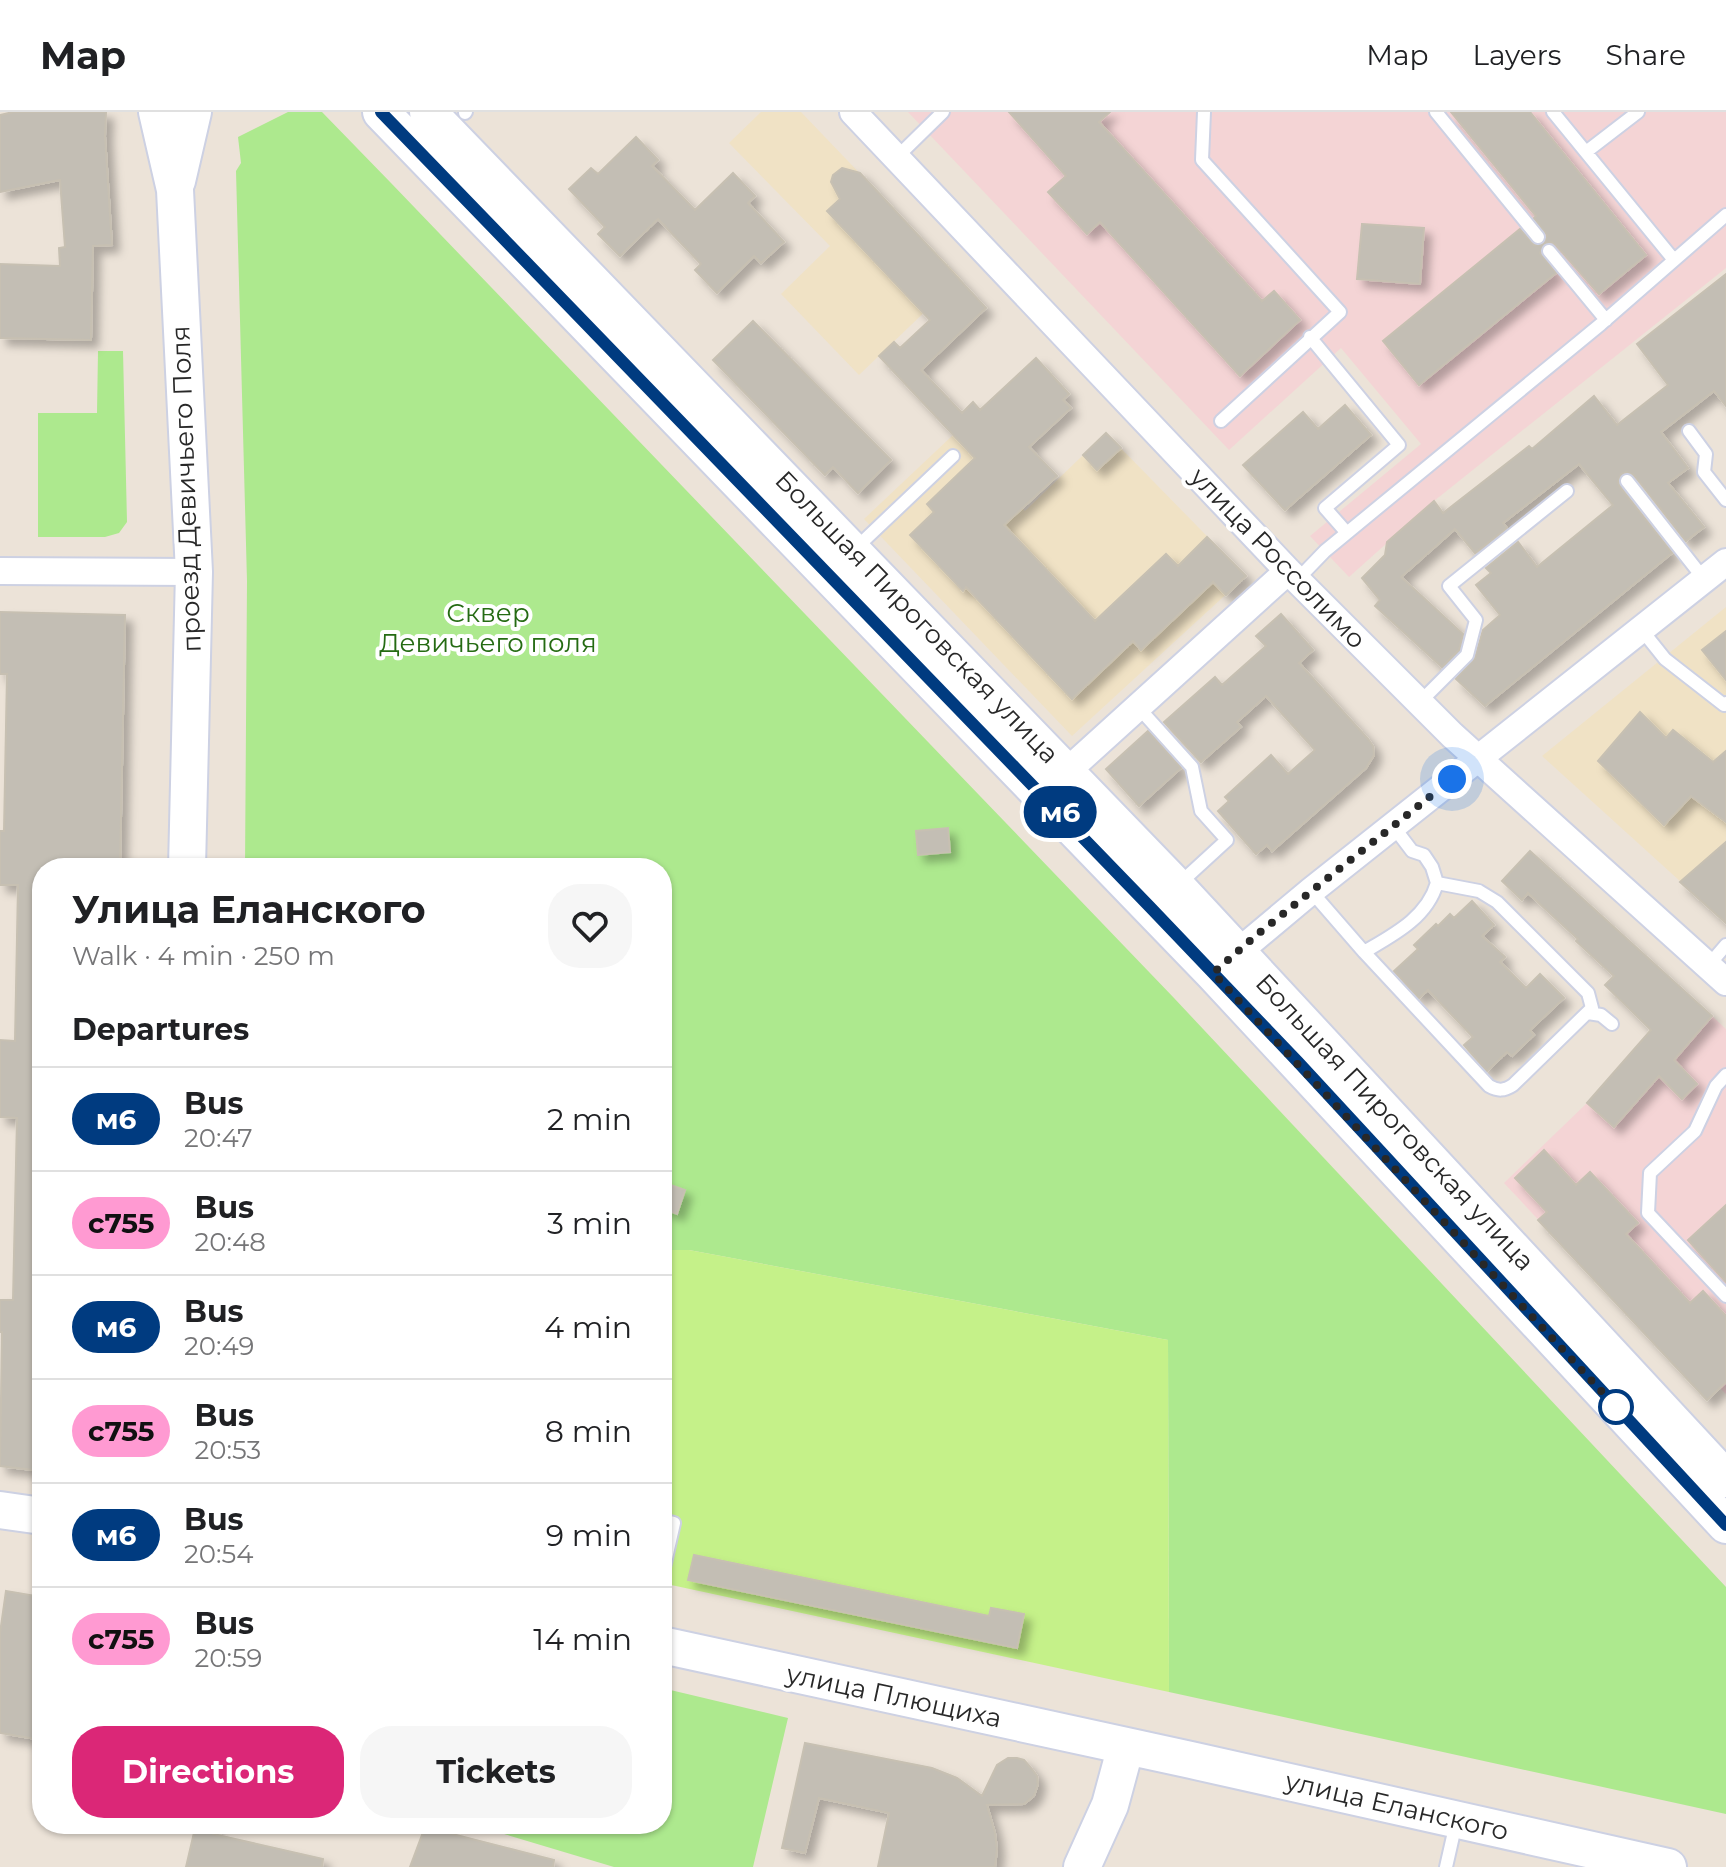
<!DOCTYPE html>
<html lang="en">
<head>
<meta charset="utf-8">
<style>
  body { margin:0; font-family:Montserrat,sans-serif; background:#f6f6f6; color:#202124; height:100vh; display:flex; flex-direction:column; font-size:30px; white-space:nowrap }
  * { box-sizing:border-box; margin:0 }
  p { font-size:26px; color:#757577 }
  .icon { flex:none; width:44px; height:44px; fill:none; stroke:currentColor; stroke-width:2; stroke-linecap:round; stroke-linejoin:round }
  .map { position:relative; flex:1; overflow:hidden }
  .side { position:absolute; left:32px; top:746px; width:640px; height:976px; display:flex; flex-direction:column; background:#fff; border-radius:32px; box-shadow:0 2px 6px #0004 }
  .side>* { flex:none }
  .badge { padding:0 16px; border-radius:26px; font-size:28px; line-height:52px }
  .you { position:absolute; width:40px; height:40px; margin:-20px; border:6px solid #fff; border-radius:50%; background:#1a73e8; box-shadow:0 0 0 12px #1a73e833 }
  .map>.badge { position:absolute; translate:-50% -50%; box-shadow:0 0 0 4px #fff }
  h2 { padding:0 40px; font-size:30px; line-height:72px }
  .round { display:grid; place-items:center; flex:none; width:84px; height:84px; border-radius:32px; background:#f6f6f6 }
  .summary { display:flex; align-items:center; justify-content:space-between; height:136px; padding:0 40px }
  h1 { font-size:38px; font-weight:700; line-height:60px }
  .cta { display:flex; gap:16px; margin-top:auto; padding:16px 40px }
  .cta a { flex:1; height:92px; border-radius:32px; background:#db2777; color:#fff; font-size:32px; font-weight:700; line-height:92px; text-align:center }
  .cta a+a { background:#f6f6f6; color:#202124 }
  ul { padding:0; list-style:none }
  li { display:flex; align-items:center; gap:24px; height:104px; padding:0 40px; border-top:2px solid #e0e0e0 }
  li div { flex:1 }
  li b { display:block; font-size:30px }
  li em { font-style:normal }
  li .badge { min-width:88px; font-weight:700; text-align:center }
  header { display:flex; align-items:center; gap:48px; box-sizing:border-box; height:112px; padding:0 40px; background:#fff; border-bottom:2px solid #e0e0e0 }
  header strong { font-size:38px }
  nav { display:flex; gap:44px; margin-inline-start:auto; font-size:28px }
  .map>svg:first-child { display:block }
  .education { fill:#f0e2c5 }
  .medical { fill:#f4d4d5 }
  .green { fill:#ade98e }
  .pitch { fill:#c5f189 }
  .building { fill:#c3beb4; stroke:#c7c0b2; stroke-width:2; filter:url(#shadow) }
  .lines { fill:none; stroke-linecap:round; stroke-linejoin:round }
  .lane-casing { stroke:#cdd1e3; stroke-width:16 }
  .street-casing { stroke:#cdd1e3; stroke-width:30 }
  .secondary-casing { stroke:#cdd1e3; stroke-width:40 }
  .lane { stroke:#fff; stroke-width:12 }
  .street { stroke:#fff; stroke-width:26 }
  .secondary { stroke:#fff; stroke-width:36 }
  .line-casing { stroke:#fff; stroke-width:18 }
  .line { stroke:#003b80; stroke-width:12 }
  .walk { stroke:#282828; stroke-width:8; stroke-dasharray:0 14.4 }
  .stop-dot { fill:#fff; stroke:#003b80; stroke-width:4 }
  .labels { text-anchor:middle; stroke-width:8; stroke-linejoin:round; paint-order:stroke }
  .street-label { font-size:26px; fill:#282828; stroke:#fff }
  .park-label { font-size:26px; fill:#256b13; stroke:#fff }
</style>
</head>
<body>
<header>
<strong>Map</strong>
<nav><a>Map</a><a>Layers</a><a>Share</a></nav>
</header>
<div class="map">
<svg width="1726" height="1755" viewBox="0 0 1726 1755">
  <defs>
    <filter id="shadow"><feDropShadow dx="7" dy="7" stdDeviation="4" flood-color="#0004"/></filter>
  </defs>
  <rect width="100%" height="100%" fill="#ece3d8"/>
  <path class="education" d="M 761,0 L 801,0 L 960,166 L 859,263 L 781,182 L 830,134 L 729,31 Z
    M 1106,321 L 1246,464 L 1072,624 L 864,407 L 953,323 L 1025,399 Z
    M 1726,495 L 1726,731 L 1681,770 L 1542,644 Z"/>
  <path class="medical" d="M 908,0 L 1726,0 L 1726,156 L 1434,389 L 1349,465 L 1310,424 L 1421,332 L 1341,236 L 1229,338 Z
    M 1712,904 L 1726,917 L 1726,1282 L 1720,1276 L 1707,1288 L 1504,1071 L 1587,991 L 1614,1015 Z"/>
  <path class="green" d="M 288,0 L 322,0 L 391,71 L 1174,886 L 1726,1475 L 1726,1702 L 1169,1580 L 1168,1228 L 689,1138 L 662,1138 L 662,756 L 245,756 L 247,469 L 236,59 L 241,51 L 238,25 Z
    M 98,239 L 123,239 L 127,410 L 119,421 L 105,425 L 38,425 L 38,301 L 97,301 Z
    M 662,1576 L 788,1606 L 753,1755 L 614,1755 L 471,1712 L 662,1712 Z"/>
  <path class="pitch" d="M 662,1138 L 689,1138 L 1168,1228 L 1169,1580 L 662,1471 Z"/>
  <path class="building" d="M 13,0 L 106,0 L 105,24 L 112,133 L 93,134 L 91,228 L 0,226 L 0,152 L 60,154 L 59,136 L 65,135 L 60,68 L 0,80 L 0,3 Z
    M 1009,0 L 1110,0 L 1099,10 L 1262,189 L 1274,179 L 1300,208 L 1240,264 L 1100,110 L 1087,122 L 1048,80 L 1066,64 Z
    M 1451,0 L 1530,0 L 1646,143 L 1599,182 L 1556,133 L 1551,130 L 1544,132 L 1547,123 L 1534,106 L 1536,104 Z
    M 636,25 L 658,48 L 652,54 L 695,98 L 733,61 L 755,84 L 748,91 L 784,130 L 761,151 L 754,144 L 717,181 L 695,158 L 701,152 L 658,107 L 620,144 L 598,122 L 605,115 L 569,77 L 591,56 L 598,62 Z
    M 842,56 L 860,61 L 986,196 L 921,258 L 962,301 L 973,290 L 980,298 L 1036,246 L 1069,282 L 1063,288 L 1071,296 L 1029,335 L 1057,364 L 1004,413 L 1095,509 L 1166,442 L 1178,454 L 1207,425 L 1246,464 L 1226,483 L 1213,470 L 1141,538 L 1133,529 L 1072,587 L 966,475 L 963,479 L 910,423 L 934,400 L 927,392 L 975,346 L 879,244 L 894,230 L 900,236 L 930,208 L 827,99 L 840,87 L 831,70 L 833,63 Z
    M 1362,112 L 1424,116 L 1420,172 L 1357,167 Z
    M 1520,117 L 1534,133 L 1544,132 L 1540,141 L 1556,161 L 1419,273 L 1383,229 Z
    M 1726,162 L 1726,294 L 1714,279 L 1661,320 L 1688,356 L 1668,371 L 1704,415 L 1686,429 L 1634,363 L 1626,360 L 1621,362 L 1618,370 L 1620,375 L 1672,441 L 1485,594 L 1456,567 L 1475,546 L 1483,518 L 1500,503 L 1476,473 L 1491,461 L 1486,456 L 1518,430 L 1537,455 L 1613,393 L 1579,352 L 1503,411 L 1507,416 L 1475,441 L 1455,417 L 1401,465 L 1463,522 L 1459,538 L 1442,555 L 1375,494 L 1380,488 L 1362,466 L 1385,443 L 1387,430 L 1434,389 L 1443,401 L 1529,334 L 1532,337 L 1594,284 L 1617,313 L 1668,273 L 1637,232 Z
    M 753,209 L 891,348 L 858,381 L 833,355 L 825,363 L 713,248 Z
    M 1345,293 L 1371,323 L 1285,398 L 1243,353 L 1303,300 L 1318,317 Z
    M 1106,321 L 1121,336 L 1097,358 L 1083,343 Z
    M 0,500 L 125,503 L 120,756 L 42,756 L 42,1359 L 0,1354 L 2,1220 L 0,1220 L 0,1188 L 13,1188 L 17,1006 L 0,1005 L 0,928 L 15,929 L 18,773 L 0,773 L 0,719 L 4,719 L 7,562 L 0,562 Z
    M 1281,502 L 1313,538 L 1299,551 L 1368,627 L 1373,634 L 1374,643 L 1366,656 L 1272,739 L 1267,733 L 1256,742 L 1218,699 L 1229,689 L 1225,685 L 1271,643 L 1288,662 L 1315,638 L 1266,584 L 1237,610 L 1241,615 L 1201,650 L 1164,610 L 1215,565 L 1222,573 L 1266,534 L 1256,524 Z
    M 1726,519 L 1726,568 L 1702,538 Z
    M 1640,600 L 1666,626 L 1673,618 L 1713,650 L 1726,639 L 1726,710 L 1691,684 L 1664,713 L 1598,649 Z
    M 1148,619 L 1181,656 L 1139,694 L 1106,657 Z
    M 948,716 L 950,740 L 918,743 L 916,719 Z
    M 1726,730 L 1726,811 L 1680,770 Z
    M 1530,739 L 1712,904 L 1674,948 L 1697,972 L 1682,987 L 1659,964 L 1614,1015 L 1587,991 L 1651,918 L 1605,873 L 1614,864 L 1576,829 L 1578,827 L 1528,781 L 1522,788 L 1502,769 Z
    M 1472,789 L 1494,813 L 1482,824 L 1505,845 L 1500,850 L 1526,876 L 1540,862 L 1564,886 L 1530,918 L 1534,923 L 1512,944 L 1507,940 L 1487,959 L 1464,933 L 1473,925 L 1428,878 L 1419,886 L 1394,859 L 1418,837 L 1414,833 L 1436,812 L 1438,814 L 1450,802 L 1454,806 Z
    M 1544,1038 L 1576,1073 L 1590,1060 L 1638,1111 L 1626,1122 L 1690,1191 L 1703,1179 L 1726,1204 L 1726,1270 L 1707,1288 L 1538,1108 L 1547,1100 L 1515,1066 Z
    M 662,1070 L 685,1078 L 677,1102 L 662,1096 Z
    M 1726,1093 L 1726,1170 L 1688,1128 Z
    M 694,1443 L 989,1504 L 991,1496 L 1024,1502 L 1017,1536 L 688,1468 Z
    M 6,1479 L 42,1485 L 42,1628 L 0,1621 L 0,1521 Z
    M 805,1631 L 932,1656 L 957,1666 L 982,1684 L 997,1653 L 1008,1646 L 1017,1646 L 1024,1648 L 1031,1656 L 1037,1664 L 1038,1672 L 1034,1684 L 1024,1692 L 987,1693 L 995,1721 L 997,1737 L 995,1755 L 878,1755 L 889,1701 L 819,1686 L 805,1741 L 782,1736 Z
    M 196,1712 L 215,1712 L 213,1722 L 323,1747 L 322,1755 L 186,1755 Z
    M 425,1715 L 554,1748 L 553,1755 L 410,1755 Z"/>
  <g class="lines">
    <defs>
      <path id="lane" d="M 1204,0 L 1202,48 L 1340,200 L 1221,309
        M 1436,0 L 1538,125
        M 1553,0 L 1674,148
        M 465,1 L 466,0
        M 1586,40 L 1638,0
        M 896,46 L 943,0
        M 1549,139 L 1606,208
        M 1310,225 L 1399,333 L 1325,396 L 1347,421
        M 1689,319 L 1706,342 L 1704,360 L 1726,388
        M 1627,369 L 1704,467
        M 855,437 L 953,344
        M 1297,468 L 1325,439 L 1601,212 L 1726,103
        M 1641,517 L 1665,547 L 1724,593 L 1726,591
        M 1420,590 L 1467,543 L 1476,508 L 1449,474 L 1567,379
        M 1138,595 L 1192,655 L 1201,699 L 1227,728 L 1179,772
        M 1311,779 L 1364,840 C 1393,823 1427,806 1437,771
        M 1364,840 L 1489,974 C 1498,979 1504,979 1513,973 L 1592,896 L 1588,881 L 1497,790 L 1479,779 L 1437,771 L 1432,755 L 1424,743 L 1412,739 L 1393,714
        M 1708,854 L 1726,833
        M 1588,901 L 1601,903 L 1612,912
        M 1726,963 L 1716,974 L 1695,1019 L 1650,1061 L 1648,1101 L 1726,1184
        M 662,1408 L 674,1411 L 662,1464
        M 1446,1755 L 1456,1711"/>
      <path id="street" d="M 853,0 L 1288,459 L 1452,623 L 1726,870
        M 0,459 L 194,460
        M 1054,671 L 1288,459
        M 1225,851 L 1311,779 L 1726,450"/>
      <path id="secondary" d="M 157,0 L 175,78 L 194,460 L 187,756
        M 381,0 L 1213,861 L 1726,1413
        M 428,0 L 1176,774 L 1726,1367
        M 177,69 L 193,0
        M 0,1398 L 42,1404
        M 662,1533 L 1191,1648 L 1668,1755
        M 1082,1755 L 1110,1693 L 1126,1634"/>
    </defs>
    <use href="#lane" class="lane-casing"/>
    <use href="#street" class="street-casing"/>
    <use href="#secondary" class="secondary-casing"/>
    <use href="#lane" class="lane"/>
    <use href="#street" class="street"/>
    <use href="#secondary" class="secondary"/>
  </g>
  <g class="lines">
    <defs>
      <path id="line" d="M 381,0 L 1149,794 L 1298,950 L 1726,1413"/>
    </defs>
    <use href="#line" class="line-casing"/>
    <use href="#line" class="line"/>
    <path class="walk" d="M 1452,667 L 1259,821 L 1213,861 L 1616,1295"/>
  </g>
  <circle class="stop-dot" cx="1616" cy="1295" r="16"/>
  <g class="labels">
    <g class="street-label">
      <text transform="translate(186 377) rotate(-92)" y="9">проезд Девичьего Поля</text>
      <text transform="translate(1278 446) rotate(46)" y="9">улица Россолимо</text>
      <text transform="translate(917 505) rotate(46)" y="9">Большая Пироговская улица</text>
      <text transform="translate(1395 1010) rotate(47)" y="9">Большая Пироговская улица</text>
      <text transform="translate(894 1584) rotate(12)" y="9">улица Плющиха</text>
      <text transform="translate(1397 1694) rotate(13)" y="9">улица Еланского</text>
    </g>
    <g class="park-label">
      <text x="488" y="510">Сквер<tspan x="488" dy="30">Девичьего поля</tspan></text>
    </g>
  </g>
</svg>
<div class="you" style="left:1452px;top:667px"></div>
<b class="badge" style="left:1060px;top:700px;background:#003b80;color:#fff">м6</b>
<section class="side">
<div class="summary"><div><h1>Улица Еланского</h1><p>Walk · 4 min · 250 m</p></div><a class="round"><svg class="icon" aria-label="heart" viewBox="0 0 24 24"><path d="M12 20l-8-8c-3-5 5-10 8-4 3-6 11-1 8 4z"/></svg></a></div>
<h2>Departures</h2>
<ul>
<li><span class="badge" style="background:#003b80;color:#fff">м6</span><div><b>Bus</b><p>20:47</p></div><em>2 min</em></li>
<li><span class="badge" style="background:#ff9ad2;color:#111">с755</span><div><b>Bus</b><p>20:48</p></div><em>3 min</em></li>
<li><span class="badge" style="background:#003b80;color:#fff">м6</span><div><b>Bus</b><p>20:49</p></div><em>4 min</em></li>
<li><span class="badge" style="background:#ff9ad2;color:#111">с755</span><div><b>Bus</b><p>20:53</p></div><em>8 min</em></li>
<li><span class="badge" style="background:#003b80;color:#fff">м6</span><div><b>Bus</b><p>20:54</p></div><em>9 min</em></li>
<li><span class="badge" style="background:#ff9ad2;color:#111">с755</span><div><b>Bus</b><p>20:59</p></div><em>14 min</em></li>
</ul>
<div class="cta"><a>Directions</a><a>Tickets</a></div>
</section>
</div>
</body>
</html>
